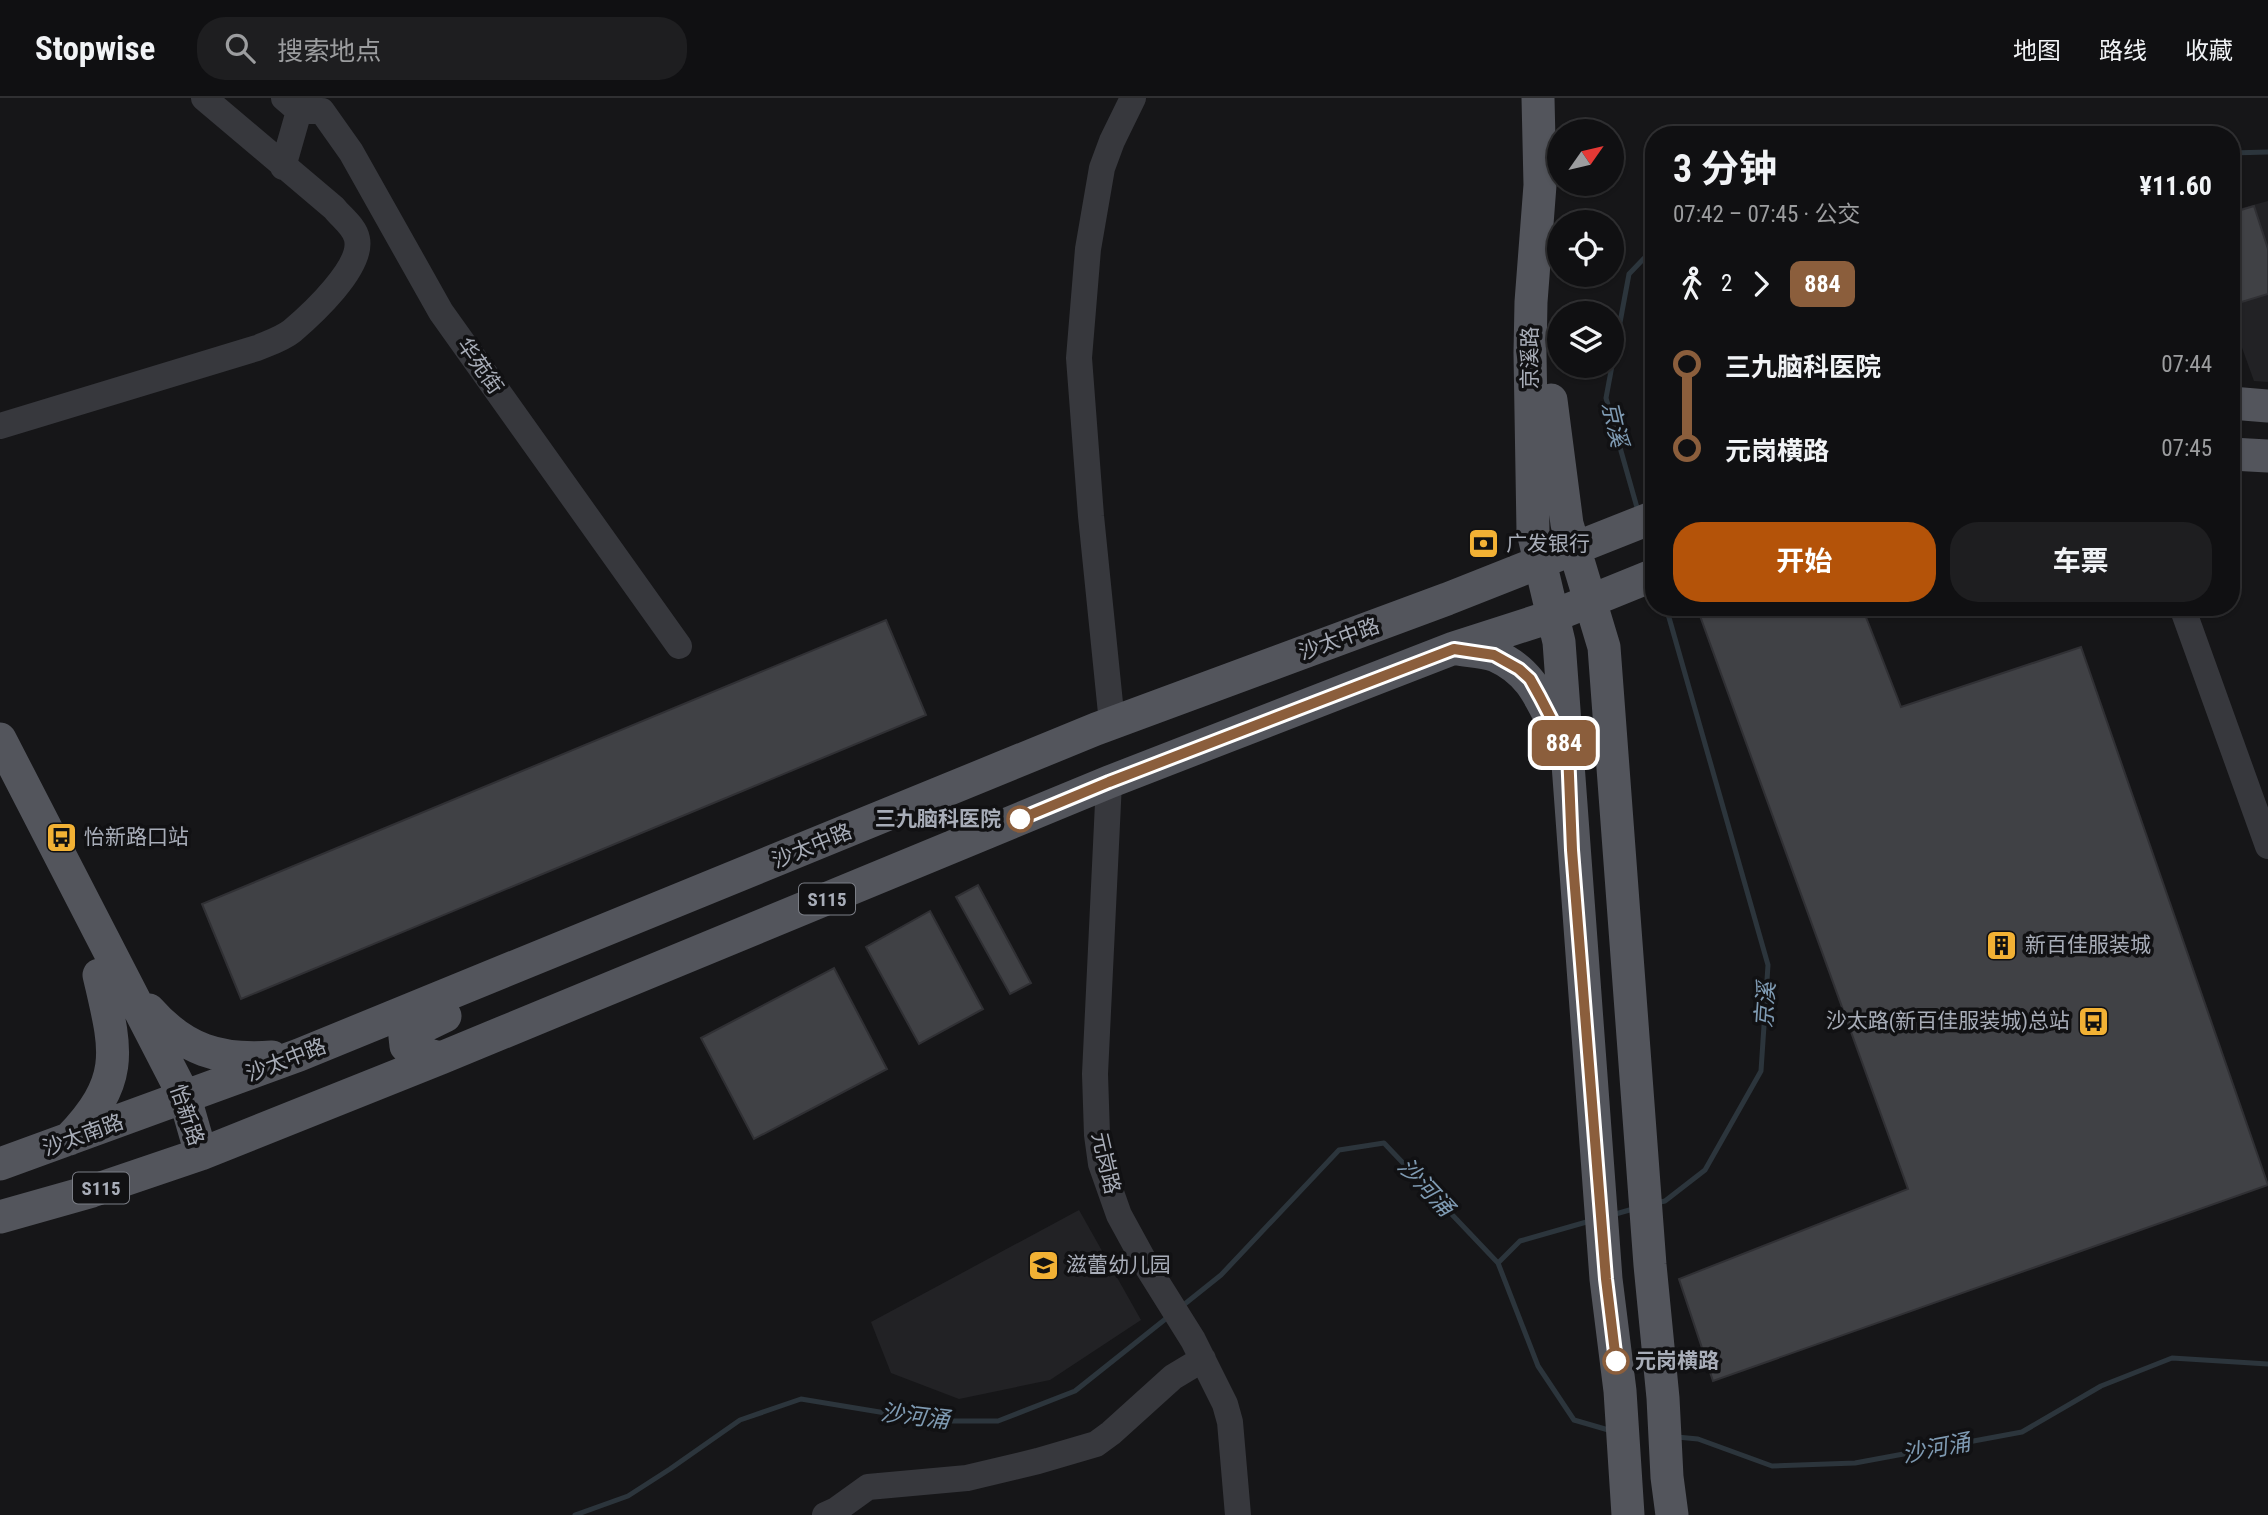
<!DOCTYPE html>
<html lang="zh">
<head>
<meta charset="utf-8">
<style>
  body { margin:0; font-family:"Roboto Condensed","Noto Sans SC",sans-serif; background:#1e1e20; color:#f1f3f6; height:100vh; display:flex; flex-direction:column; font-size:26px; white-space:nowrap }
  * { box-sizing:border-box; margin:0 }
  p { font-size:23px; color:#9c9d9f }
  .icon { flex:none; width:38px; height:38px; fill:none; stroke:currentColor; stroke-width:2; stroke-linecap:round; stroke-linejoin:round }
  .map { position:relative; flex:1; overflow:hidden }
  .sheet { position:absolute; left:1645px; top:28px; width:595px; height:490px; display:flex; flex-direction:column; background:#101012; border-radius:28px; box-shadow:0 2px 5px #0004,0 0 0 2px #303032 }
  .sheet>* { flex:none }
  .badge { padding:0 14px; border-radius:10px; font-size:24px; line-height:46px }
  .needle { width:46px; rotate:56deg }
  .controls { position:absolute; left:1547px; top:21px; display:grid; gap:14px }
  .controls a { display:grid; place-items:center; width:77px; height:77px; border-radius:50%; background:#101012; box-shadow:0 2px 5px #0004,0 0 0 2px #303032; font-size:35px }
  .map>.badge { position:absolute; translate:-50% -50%; box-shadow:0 0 0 4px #fff }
  .legs { display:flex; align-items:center; gap:10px; height:77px; padding:0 28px; font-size:23px }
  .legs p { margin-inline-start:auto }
  .head { display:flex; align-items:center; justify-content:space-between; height:119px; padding:0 28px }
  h1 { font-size:38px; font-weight:700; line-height:52px }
  .primary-button { display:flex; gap:14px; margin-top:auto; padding:14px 28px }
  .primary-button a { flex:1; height:80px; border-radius:28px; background:#b45309; color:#fff; font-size:28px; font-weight:700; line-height:80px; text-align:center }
  .primary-button a+a { background:#1e1e20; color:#f1f3f6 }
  ul { padding:0 28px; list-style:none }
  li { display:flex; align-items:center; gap:24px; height:84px; font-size:26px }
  li i { display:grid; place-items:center; width:10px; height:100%; margin:0 9px; background:currentColor }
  li i::after { content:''; width:18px; height:18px; margin:-9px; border:5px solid; border-radius:50%; background:#101012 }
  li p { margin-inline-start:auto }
  li:first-child i { background:linear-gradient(#0000 50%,currentColor 0) }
  li:last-child i { background:linear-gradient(currentColor 50%,#0000 0) }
  header { display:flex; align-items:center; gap:42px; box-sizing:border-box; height:98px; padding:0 35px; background:#101012; border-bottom:2px solid #303032 }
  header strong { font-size:33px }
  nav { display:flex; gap:38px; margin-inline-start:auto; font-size:24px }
  .search { width:490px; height:63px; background:#1e1e20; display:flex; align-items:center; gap:18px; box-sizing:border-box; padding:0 24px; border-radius:28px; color:#9c9d9f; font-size:26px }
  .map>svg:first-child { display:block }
  .built { fill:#222225 }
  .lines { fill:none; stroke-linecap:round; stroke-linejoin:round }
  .stream { stroke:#2c353c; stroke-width:5 }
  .building { fill:#404145; stroke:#303034; stroke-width:2 }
  .minor { stroke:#37383d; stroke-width:26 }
  .major { stroke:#53555c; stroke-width:33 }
  .line-1-casing { stroke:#fff; stroke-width:16 }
  .line-1 { stroke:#8b5e3c; stroke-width:10 }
  .stop-1-dot { fill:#fff; stroke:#8b5e3c; stroke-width:3.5 }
  .labels { text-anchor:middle; stroke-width:7; stroke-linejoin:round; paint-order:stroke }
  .shield { fill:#111113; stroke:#7b7e86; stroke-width:2 }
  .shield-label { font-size:19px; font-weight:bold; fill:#a8adb8 }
  .street-label { font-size:21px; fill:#a8adb8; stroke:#111113 }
  .poi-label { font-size:21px; fill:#a8adb8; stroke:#111113; text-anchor:start }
  .stop-label { font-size:21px; font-weight:bold; fill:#a8adb8; stroke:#111113; text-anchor:end }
  .water-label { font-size:23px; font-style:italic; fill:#7f9bb3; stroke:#111113 }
</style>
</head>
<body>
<header>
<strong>Stopwise</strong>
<div class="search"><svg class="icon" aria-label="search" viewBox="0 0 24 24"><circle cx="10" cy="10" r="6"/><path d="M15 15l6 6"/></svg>搜索地点</div>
<nav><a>地图</a><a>路线</a><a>收藏</a></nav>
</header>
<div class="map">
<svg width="2268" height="1417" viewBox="0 0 2268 1417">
  <rect width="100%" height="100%" fill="#161618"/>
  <path class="built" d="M 2268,103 L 2268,284 L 2254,283 L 2231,219 L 2231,113 Z
    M 1079,1112 L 1141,1222 L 1050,1282 L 959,1301 L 891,1275 L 871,1224 Z"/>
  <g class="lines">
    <path class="stream" d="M 2231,55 L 2268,54
      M 1638,413 L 1606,300 L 1629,176 L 1654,150
      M 1645,436 L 1654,467
      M 1656,1105 L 1665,1103 L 1705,1072 L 1761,973 L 1768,867 L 1666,509
      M 1612,1117 L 1633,1111
      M 1498,1165 L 1520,1143 L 1590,1123
      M 1181,1209 L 1221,1177 L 1339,1052 L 1384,1045 L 1498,1165 L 1538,1268 L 1574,1322 L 1612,1333
      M 1677,1339 L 1698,1341 L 1772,1368 L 1855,1365 L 2022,1334 L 2101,1288 L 2172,1260 L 2268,1266
      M 575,1417 L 628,1398 L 670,1371 L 740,1322 L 801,1301 L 934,1323 L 998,1323 L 1075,1293 L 1168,1219"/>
  </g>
  <path class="building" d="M 2254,108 L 2268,151 L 2268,196 L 2235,206 L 2231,194 L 2231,115 Z
    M 1714,509 L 1862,509 L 1901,609 L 2081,549 L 2268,1087 L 1713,1283 L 1679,1181 L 1908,1091 L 1699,515 Z
    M 886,522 L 926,617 L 241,901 L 202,806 Z
    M 978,787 L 1031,885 L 1010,896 L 956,799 Z
    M 930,813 L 983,911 L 919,946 L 866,849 Z
    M 834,870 L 887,971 L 754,1041 L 701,940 Z"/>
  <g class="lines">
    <path class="minor" d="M 284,0 L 299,13 L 322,13 L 351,54 L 441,214 L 679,548
      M 283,69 L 299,13 L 308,0
      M 0,328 L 257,250 C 269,245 282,241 292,233 C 312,216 363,169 357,141 C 355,129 341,119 334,110 L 204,0
      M 2182,509 L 2268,748
      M 1112,625 L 1091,418 L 1079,260 L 1088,151 L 1102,70 L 1112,43 L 1133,0
      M 1109,684 L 1095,976 L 1097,1037 L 1101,1066 L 1119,1117 L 1148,1170 L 1193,1242 L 1225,1306 L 1230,1324 L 1238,1417
      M 825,1417 L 836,1412 L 868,1389 L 967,1380 L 1038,1363 L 1096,1346 L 1111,1335 L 1173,1279 L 1203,1261"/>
    <path class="major" d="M 1538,0 L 1540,87 L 1531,204 L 1530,255 L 1533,434 L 1559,544 L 1606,1181 L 1620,1293 L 1628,1417
      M 1551,302 L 1567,426 L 1604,549 L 1650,1167 L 1663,1300 L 1667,1379 L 1672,1417
      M 2231,305 L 2268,308
      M 2231,356 L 2268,358
      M 1457,551 C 1469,553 1485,553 1496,558 C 1534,575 1542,605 1560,639
      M 0,641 L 185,1000 L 201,1056
      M 149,912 C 184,952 220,963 272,959
      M 441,960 L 412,953 L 406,948 L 405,939 L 414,933 L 445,918
      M 69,1041 C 127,981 116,951 99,877
      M 0,1066 L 299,957 L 1096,631 L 1447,501 L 1654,419
      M 0,1119 L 92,1093 L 201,1056 L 441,960 L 1109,684 L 1454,550 L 1553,518 L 1654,477"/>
  </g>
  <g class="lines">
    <defs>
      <path id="line-1" d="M 1020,721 L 1109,684 L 1454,551 L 1494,557 L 1519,571 L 1530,581 L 1540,599 L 1568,653 L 1572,752 L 1606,1181 L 1616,1263"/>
    </defs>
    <use href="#line-1" class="line-1-casing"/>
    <use href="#line-1" class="line-1"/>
  </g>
  <defs>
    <symbol id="bank-square" viewBox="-11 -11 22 22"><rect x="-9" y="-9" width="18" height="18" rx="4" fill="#f2b134" stroke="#111113"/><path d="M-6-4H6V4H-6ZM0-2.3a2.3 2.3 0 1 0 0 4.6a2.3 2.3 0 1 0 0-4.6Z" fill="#111"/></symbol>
    <symbol id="bus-square" viewBox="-11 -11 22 22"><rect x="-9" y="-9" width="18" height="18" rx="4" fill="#f2b134" stroke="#111113"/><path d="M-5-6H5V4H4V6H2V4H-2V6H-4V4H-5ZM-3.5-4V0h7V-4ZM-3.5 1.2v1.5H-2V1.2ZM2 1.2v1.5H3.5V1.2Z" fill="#111"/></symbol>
    <symbol id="building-square" viewBox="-11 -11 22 22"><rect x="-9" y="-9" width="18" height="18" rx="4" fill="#f2b134" stroke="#111113"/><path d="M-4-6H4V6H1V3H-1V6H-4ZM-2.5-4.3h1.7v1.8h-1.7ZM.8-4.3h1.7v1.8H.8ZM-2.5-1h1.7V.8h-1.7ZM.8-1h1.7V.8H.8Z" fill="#111"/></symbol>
    <symbol id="school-square" viewBox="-11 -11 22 22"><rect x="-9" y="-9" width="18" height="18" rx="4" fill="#f2b134" stroke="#111113"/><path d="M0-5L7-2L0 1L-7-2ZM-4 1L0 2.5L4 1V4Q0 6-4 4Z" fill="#111"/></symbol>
  </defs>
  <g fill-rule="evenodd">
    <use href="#bank-square" x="1466" y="428" width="35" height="35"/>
    <use href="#bus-square" x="44" y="722" width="35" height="35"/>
    <use href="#building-square" x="1984" y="830" width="35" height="35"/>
    <use href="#bus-square" x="2076" y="906" width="35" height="35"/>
    <use href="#school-square" x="1026" y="1150" width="35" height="35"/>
  </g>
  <g class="stop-1-dot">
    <circle cx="1020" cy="721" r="12"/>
    <circle cx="1616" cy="1263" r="12"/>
  </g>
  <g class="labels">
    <g class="shield">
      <rect x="799" y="785.5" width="56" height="31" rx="5"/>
      <rect x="73" y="1074.5" width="56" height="31" rx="5"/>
    </g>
    <g class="shield-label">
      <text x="827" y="808">S115</text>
      <text x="101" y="1097">S115</text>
    </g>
    <g class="street-label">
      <text transform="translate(1530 260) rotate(-90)" y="7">京溪路</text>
      <text transform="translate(480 268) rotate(55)" y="7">华苑街</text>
      <text transform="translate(1339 541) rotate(-20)" y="7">沙太中路</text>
      <text transform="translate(812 748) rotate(-22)" y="7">沙太中路</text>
      <text transform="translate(286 962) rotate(-21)" y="7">沙太中路</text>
      <text transform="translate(187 1017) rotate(71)" y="7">怡新路</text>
      <text transform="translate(83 1037) rotate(-20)" y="7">沙太南路</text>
      <text transform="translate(1106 1065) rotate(77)" y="7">元岗路</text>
    </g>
    <g class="poi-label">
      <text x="1506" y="453">广发银行</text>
      <text x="84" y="746">怡新路口站</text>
      <text x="2025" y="854">新百佳服装城</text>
      <text x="2070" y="930" text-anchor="end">沙太路(新百佳服装城)总站</text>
      <text x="1066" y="1174">滋蕾幼儿园</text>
    </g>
    <g class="stop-label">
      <text x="1001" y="728">三九脑科医院</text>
      <text x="1635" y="1270" text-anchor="start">元岗横路</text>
    </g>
    <g class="water-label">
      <text transform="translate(1615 326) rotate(77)" y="8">京溪</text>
      <text transform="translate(1765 907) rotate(-86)" y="8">京溪</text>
      <text transform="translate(1426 1089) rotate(47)" y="8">沙河涌</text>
      <text transform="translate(915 1318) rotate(7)" y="8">沙河涌</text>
      <text transform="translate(1936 1350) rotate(-11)" y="8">沙河涌</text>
    </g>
  </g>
</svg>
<div class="controls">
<a><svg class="needle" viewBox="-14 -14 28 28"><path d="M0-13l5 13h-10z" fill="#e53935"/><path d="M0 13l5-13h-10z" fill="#9c9d9f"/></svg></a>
<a><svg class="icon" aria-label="locate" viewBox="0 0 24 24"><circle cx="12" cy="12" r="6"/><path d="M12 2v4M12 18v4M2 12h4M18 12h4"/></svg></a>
<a><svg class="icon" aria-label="layers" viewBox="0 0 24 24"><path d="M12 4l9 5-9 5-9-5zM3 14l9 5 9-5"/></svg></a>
</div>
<b class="badge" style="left:1564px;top:645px;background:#8b5e3c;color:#fff">884</b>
<section class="sheet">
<div class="head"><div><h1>3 分钟</h1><p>07:42 – 07:45 · 公交</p></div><b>¥11.60</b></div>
<div class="legs"><svg class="icon" aria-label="walk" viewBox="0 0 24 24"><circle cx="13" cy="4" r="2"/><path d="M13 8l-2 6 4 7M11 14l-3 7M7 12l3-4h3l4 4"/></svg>2<svg class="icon" aria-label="forward" viewBox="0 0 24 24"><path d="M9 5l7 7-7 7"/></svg><b class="badge" style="background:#8b5e3c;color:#fff">884</b></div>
<ul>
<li><i style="color:#8b5e3c"></i><b>三九脑科医院</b><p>07:44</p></li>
<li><i style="color:#8b5e3c"></i><b>元岗横路</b><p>07:45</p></li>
</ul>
<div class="primary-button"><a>开始</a><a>车票</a></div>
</section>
</div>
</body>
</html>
